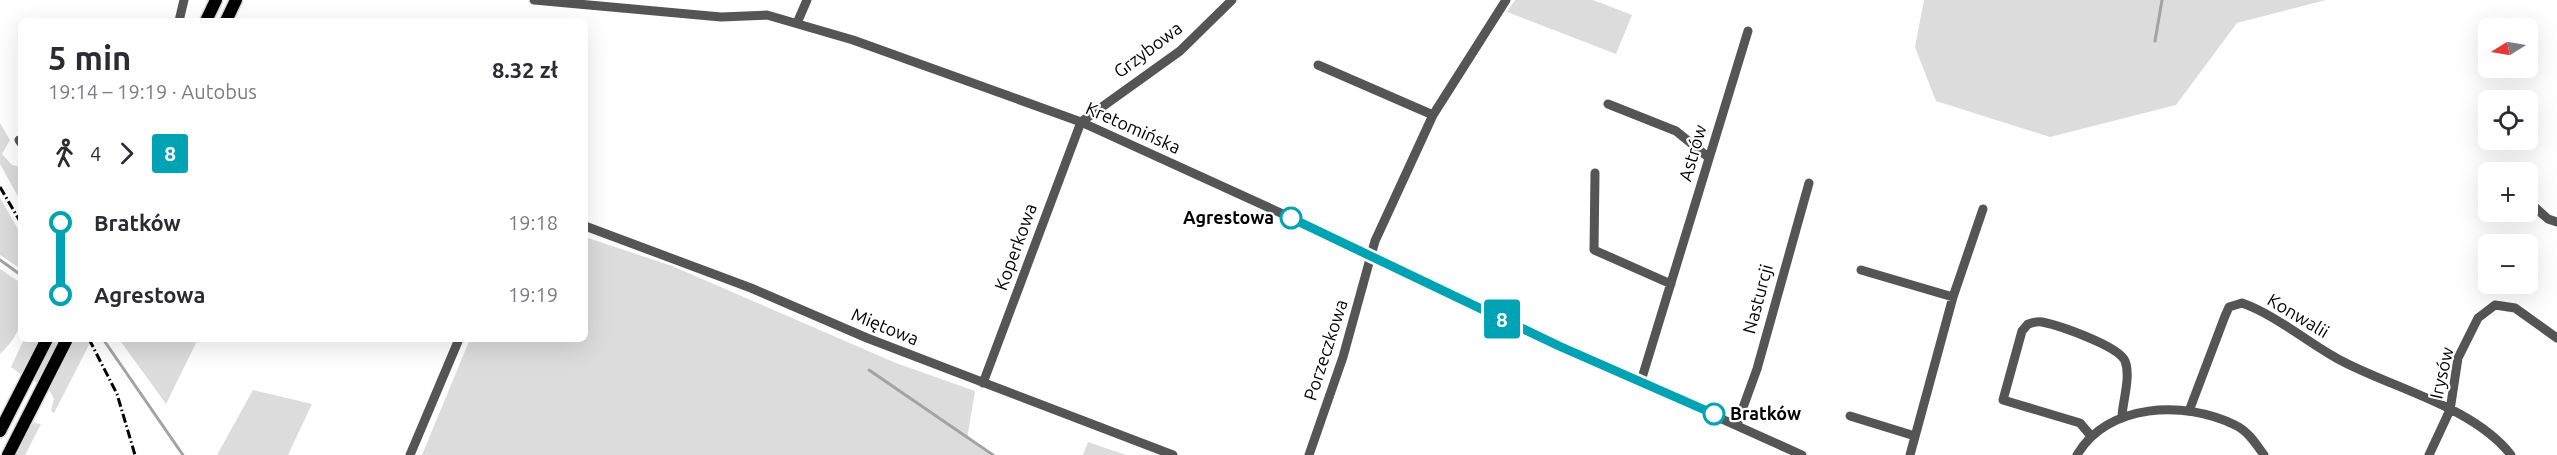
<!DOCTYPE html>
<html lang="pl">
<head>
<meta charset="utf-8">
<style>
  body { margin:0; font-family:Ubuntu,sans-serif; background:#f2f2f3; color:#2b2b33; height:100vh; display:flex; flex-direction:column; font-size:22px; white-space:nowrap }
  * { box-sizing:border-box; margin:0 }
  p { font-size:20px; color:#7c7c81 }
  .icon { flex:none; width:33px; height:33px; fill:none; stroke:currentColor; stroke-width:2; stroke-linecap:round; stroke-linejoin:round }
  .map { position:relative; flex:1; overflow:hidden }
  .sheet { position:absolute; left:18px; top:18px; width:570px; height:324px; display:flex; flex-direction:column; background:#fff; border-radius:9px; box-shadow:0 6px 24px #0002 }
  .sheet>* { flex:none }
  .badge { padding:0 12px; border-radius:4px; font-size:21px; line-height:39px }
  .needle { width:39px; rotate:259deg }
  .tools { position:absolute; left:2478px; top:18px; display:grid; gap:12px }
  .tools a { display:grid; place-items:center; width:60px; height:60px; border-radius:9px; background:#fff; box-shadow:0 6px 24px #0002; font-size:30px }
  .map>.badge { position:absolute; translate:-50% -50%; box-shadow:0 0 0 3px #fff }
  .legs { display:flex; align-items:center; gap:9px; height:66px; padding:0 30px; font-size:20px }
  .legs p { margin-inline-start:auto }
  .summary { display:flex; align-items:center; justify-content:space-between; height:102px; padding:0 30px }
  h1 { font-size:33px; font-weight:700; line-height:45px }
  ul { padding:0 30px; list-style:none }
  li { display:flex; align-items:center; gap:21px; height:72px; font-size:22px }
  li i { display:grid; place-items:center; width:9px; height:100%; margin:0 8px; background:currentColor }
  li i::after { content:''; width:15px; height:15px; margin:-8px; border:4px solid; border-radius:50%; background:#fff }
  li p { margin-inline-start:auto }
  li:first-child i { background:linear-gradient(#0000 50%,currentColor 0) }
  li:last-child i { background:linear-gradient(currentColor 50%,#0000 0) }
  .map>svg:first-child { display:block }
  .green { fill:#dcdcdc }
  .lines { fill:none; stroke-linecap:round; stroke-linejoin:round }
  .stream { stroke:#a3a3a3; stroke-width:3 }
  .major-casing { stroke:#dbdbdb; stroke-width:15 }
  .minor { stroke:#555; stroke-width:9 }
  .major { stroke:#000; stroke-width:12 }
  .rail { stroke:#000; stroke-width:3; stroke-dasharray:9 3 1.5 3; stroke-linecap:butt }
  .line-1-casing { stroke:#fff; stroke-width:14 }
  .line-1 { stroke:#00a3b4; stroke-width:9 }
  .stop-1-dot { fill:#fff; stroke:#00a3b4; stroke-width:3 }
  .labels { text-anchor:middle; stroke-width:4.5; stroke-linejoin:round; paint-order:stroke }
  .street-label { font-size:18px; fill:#000; stroke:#fff }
  .stop-label { font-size:18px; font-weight:bold; fill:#000; stroke:#fff; text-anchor:end }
</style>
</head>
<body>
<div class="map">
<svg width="2557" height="455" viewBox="0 0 2557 455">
  <rect width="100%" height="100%" fill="#fff"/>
  <path class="green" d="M 1515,0 L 1593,0 L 1632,15 L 1616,54 L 1507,12 Z
    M 1924,0 L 2326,0 L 2237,23 L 2176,105 L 2050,137 L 1936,101 L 1915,47 Z
    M 0,123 L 10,140 L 2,154 L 12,165 L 21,167 L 21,202 L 0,164 Z
    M 0,198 L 21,234 L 21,269 L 0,255 Z
    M 585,237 L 672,266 L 896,363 L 975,391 L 967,439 L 990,455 L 422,455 L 470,339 L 585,339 Z
    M 0,269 L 21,283 C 21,319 27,327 0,354 Z
    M 24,339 L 40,339 L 22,375 L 11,367 Z
    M 52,339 L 61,339 L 38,383 L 32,380 Z
    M 73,339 L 87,339 L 90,343 L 54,413 L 51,411 L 54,399 L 48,388 Z
    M 119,339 L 198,339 L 166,404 Z
    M 253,390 L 312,404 L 288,455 L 217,455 Z
    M 34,423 L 41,424 L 25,455 L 14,455 L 29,426 Z
    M 1088,442 L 1126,455 L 1083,455 Z"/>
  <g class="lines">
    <path class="stream" d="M 2155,41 L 2162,0
      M 0,260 L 21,275
      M 103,339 L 183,455
      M 869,370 L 993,455"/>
    <defs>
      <path id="major" d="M 206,21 L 216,0
        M 226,21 L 236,0
        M 0,431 L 47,339
        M 8,455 L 67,339"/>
    </defs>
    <use href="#major" class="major-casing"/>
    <path class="minor" d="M 534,0 L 721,17 L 767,15 L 853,40 L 1081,122 L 1373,255 L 1559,346 L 1802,455
      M 179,21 L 184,0
      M 797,23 L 807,0
      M 1318,65 L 1433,115
      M 1608,104 L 1676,131 L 1708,157
      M 19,140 L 21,143
      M 1595,173 L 1594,250 L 1671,284
      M 2528,201 L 2548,219 L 2557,222
      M 585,226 L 751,288 L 867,338 L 1173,455
      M 1861,270 L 1953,297
      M 1641,381 L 1748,31
      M 983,383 L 1081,122 L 1180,51 L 1232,0
      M 2189,411 L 2225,316 L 2229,307 L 2242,303 C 2276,315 2307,342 2338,359 C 2391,388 2473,406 2511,455
      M 1850,416 L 1915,436
      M 1737,424 L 1757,369 L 1809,183
      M 2091,436 L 2080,423 L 2003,400 L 2022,331 L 2028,324 C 2032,323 2037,321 2042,322 C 2058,325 2119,346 2125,361 C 2131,376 2123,400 2122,416
      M 410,455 L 459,339
      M 1309,455 L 1343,357 L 1375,241 L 1433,115 L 1506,0
      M 1910,455 L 1953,297 L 1983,209
      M 2077,455 C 2107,403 2185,400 2235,425 C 2248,431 2256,444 2264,455
      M 2429,455 L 2450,410 L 2458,358 L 2478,318 L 2495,305 L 2515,308 L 2557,338"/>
    <use href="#major" class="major"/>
    <path class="rail" d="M 0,187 L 21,223
      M 89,339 L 117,394 L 135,455"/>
  </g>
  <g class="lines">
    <defs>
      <path id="line-1" d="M 1291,218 L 1559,346 L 1714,414"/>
    </defs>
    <use href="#line-1" class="line-1-casing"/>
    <use href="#line-1" class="line-1"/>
  </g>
  <g class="stop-1-dot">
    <circle cx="1291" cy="218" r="10"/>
    <circle cx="1714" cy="414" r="10"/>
  </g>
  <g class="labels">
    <g class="street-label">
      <text transform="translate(1148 50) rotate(-37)" y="6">Grzybowa</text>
      <text transform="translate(1133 128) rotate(24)" y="6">Kretomińska</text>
      <text transform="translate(1693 153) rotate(-74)" y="6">Astrów</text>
      <text transform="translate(1016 247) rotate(-70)" y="6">Koperkowa</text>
      <text transform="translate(1758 299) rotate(-75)" y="6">Nasturcji</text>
      <text transform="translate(2298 316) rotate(31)" y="6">Konwalii</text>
      <text transform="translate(885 327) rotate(22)" y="6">Miętowa</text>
      <text transform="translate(1326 350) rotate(-72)" y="6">Porzeczkowa</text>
      <text transform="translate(2442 373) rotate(-77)" y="6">Irysów</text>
    </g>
    <g class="stop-label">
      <text x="1274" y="224">Agrestowa</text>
      <text x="1730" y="420" text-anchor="start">Bratków</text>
    </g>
  </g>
</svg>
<div class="tools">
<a><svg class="needle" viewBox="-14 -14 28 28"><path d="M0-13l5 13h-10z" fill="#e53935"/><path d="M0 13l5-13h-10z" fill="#7c7c81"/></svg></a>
<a><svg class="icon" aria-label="locate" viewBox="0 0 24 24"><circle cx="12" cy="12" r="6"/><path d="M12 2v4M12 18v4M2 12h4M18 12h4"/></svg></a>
<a>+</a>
<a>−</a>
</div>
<b class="badge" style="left:1502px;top:319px;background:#00a3b4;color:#fff">8</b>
<section class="sheet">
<div class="summary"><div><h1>5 min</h1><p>19:14 – 19:19 · Autobus</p></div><b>8.32 zł</b></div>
<div class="legs"><svg class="icon" aria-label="walk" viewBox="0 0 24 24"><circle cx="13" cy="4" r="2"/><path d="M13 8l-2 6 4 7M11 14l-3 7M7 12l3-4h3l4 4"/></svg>4<svg class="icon" aria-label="forward" viewBox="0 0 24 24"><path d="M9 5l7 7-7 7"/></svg><b class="badge" style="background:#00a3b4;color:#fff">8</b></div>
<ul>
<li><i style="color:#00a3b4"></i><b>Bratków</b><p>19:18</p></li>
<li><i style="color:#00a3b4"></i><b>Agrestowa</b><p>19:19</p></li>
</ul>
</section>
</div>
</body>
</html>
